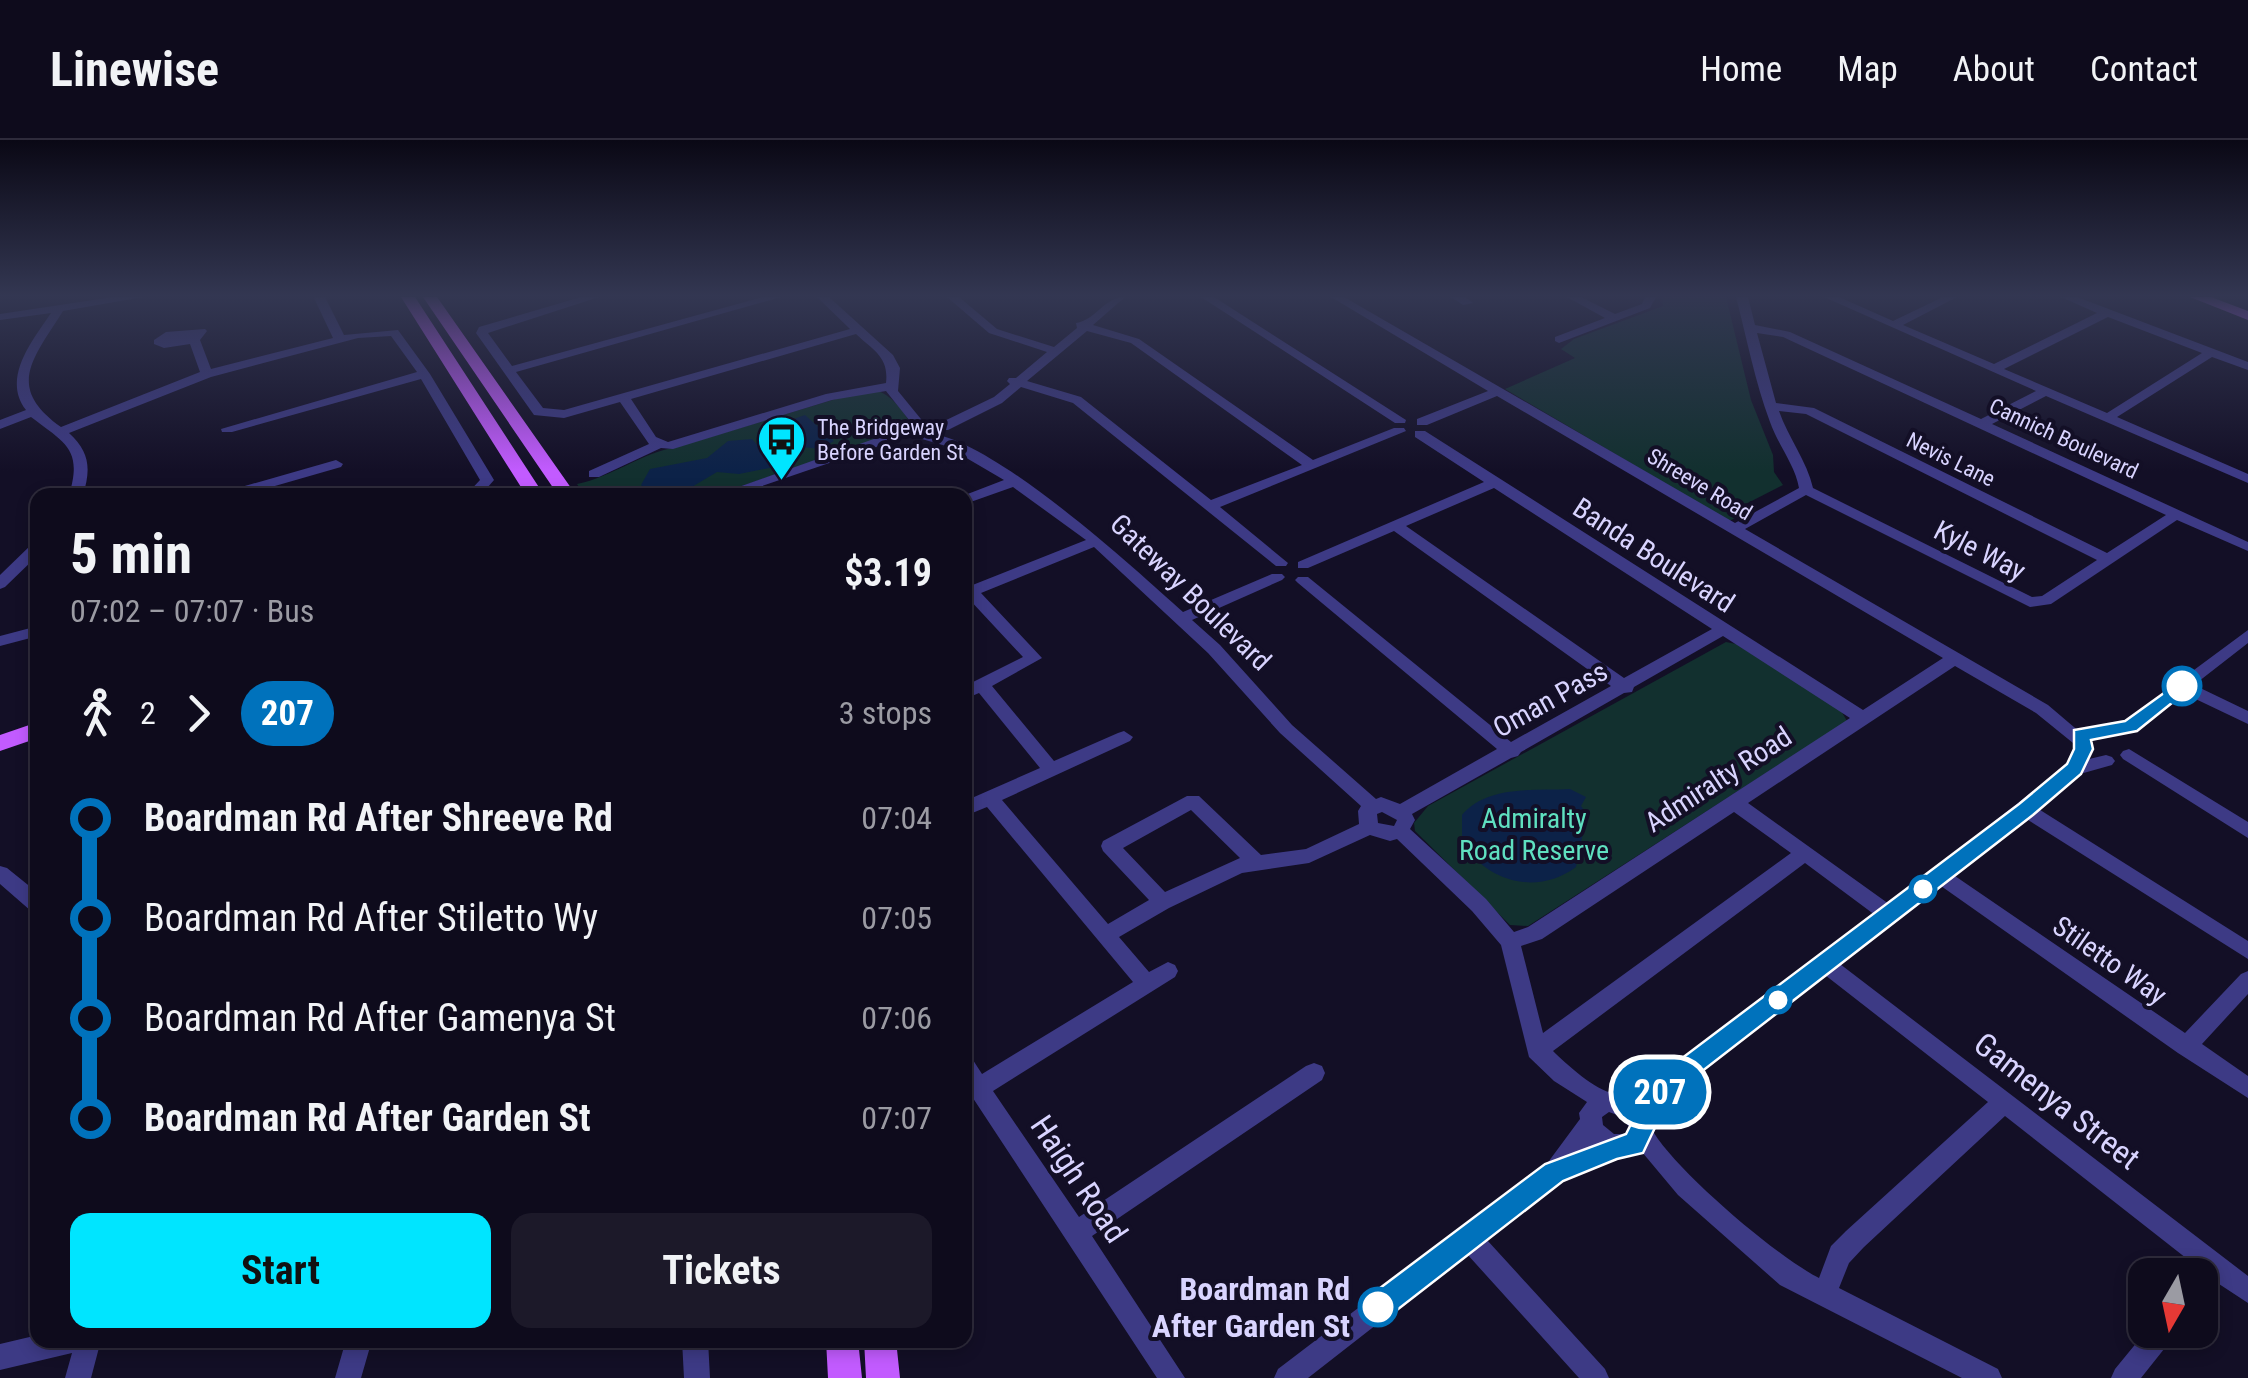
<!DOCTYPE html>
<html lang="en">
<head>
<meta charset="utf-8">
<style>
  body { margin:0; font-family:"Roboto Condensed",sans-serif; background:#1c1929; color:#f1f3f6; height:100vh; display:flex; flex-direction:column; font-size:38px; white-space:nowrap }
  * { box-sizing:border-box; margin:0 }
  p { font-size:32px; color:#9b9ba3 }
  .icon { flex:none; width:55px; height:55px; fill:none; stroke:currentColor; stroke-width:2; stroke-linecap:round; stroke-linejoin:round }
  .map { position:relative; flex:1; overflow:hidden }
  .sheet { position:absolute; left:30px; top:348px; width:942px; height:860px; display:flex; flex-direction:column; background:#0e0b1c; border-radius:20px; box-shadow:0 5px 15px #0003,0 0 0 2px #2e2b3b }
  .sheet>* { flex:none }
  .badge { padding:0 20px; border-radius:32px; font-size:35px; line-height:65px }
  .needle { width:65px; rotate:189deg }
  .buttons { position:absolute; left:2128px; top:1118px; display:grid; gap:20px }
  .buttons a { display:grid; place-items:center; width:90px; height:90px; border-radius:20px; background:#0e0b1c; box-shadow:0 5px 15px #0003,0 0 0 2px #2e2b3b; font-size:50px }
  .map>.badge { position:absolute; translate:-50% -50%; box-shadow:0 0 0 5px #fff }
  .legs { display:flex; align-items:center; gap:15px; height:110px; padding:0 40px; font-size:32px }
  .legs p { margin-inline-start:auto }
  .summary { display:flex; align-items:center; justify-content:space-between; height:170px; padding:0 40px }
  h1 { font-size:55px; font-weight:700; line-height:75px }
  .cta { display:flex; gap:20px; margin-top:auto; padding:20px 40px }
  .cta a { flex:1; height:115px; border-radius:20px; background:#00e5ff; color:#111; font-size:40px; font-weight:700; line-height:115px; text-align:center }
  .cta a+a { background:#1c1929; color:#f1f3f6 }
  ul { padding:0 40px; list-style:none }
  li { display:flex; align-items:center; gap:35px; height:100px; font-size:38px }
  li i { display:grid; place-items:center; width:15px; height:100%; margin:0 12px; background:currentColor }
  li i::after { content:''; width:25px; height:25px; margin:-12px; border:8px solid; border-radius:50%; background:#0e0b1c }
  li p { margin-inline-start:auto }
  li:first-child i { background:linear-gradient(#0000 50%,currentColor 0) }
  li:last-child i { background:linear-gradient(currentColor 50%,#0000 0) }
  header { display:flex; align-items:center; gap:60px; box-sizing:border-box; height:140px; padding:0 50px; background:#0e0b1c; border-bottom:2px solid #2e2b3b }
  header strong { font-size:48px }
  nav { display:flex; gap:55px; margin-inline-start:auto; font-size:35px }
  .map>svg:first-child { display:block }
  .green { fill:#12302f }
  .water { fill:#0c2248 }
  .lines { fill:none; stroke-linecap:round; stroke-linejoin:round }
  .minor { fill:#3d3a85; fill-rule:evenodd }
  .major { fill:#c25bff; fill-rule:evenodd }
  .line-1 { fill:#0072bc; stroke:#fff; stroke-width:2.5 }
  .stop-1-dot { fill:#fff; stroke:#0072bc; stroke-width:5 }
  .labels { text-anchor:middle; stroke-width:8; stroke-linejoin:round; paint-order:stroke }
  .far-poi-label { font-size:22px; fill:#d9d4ff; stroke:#130f26; text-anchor:start }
  .far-street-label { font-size:22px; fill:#d9d4ff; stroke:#130f26 }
  .street-label { font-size:28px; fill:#d9d4ff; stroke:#130f26 }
  .park-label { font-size:28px; fill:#5fe0c0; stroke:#130f26 }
  .near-street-label { font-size:32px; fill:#d9d4ff; stroke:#130f26 }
  .near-stop-label { font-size:32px; font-weight:bold; fill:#d9d4ff; stroke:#130f26; text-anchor:end }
</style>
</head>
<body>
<header>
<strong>Linewise</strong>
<nav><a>Home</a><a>Map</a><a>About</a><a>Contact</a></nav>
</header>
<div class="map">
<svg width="2248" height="1238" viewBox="0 0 2248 1238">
  <rect width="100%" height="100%" fill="#130f26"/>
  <path class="green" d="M 1662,157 L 1726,157 L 1751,260 L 1773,315 L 1774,332 L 1783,345 L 1736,369 L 1740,376 L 1729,381 L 1505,249 L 1575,218 L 1561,209 L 1574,199 L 1663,166 Z
    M 877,251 C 889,253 904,271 910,283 L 905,291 L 715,355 L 584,355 L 577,344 C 612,337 641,313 677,307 L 849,255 Z
    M 1726,502 L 1736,504 L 1840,569 L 1847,581 L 1528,786 L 1510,785 L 1415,691 L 1414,683 L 1428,666 Z"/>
  <path class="water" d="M 805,275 L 834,301 L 821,309 L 784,305 L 778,310 L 796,318 L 794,323 L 739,334 L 717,332 L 685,351 L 652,354 L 641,345 L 650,329 L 707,318 L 728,301 L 752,299 L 758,306 L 769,308 L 786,296 L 774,291 L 774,286 Z
    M 1570,649 L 1586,657 L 1581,666 L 1587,674 L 1576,727 C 1537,756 1487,742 1462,702 L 1462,675 C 1487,645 1534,651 1570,649 Z"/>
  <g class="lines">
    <path class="minor" d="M 113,157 L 143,157 L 63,171 C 33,219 5,247 61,287 L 200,232 L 190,204 L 164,208 L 154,204 L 154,200 L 166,192 L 205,189 L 207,191 L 200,200 L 211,229 L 333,198 L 314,158 L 325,157 L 344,195 L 398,190 L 430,234 L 494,340 L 481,355 L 466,355 L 480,340 L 421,239 L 232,292 L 222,292 L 221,289 L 417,232 L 391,196 L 358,198 L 211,237 L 69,293 C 90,312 91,329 83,355 L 69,355 C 83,309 65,303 31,277 L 0,289 L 0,280 L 26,270 C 1,238 33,200 51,173 L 0,180 L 0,174 Z
      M 581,157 L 599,157 L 488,193 L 512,226 L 763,157 L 781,157 L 516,232 L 543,268 L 564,270 L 850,189 L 817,157 L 829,157 L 893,215 L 900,228 L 898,251 L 925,284 L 920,292 L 736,355 L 716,355 L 913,285 L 886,251 L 832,260 L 673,309 L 661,308 L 599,337 L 589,337 L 589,331 L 649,304 L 620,262 L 564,278 L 534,275 L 476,193 L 479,187 ZM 856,194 C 874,211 889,217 886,243 L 826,254 L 668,302 L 656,297 L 631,259 Z
      M 947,157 L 959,157 L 997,189 L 1054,207 L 1077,188 L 1076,183 C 1096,180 1104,157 1125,157 L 1093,185 L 1139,199 L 1313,320 L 1394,288 L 1404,288 L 1406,291 L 1220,367 L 1288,423 L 1286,426 L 1276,426 L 1073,263 L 1021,247 L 1002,263 L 948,290 L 938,290 L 938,284 L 994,257 L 1010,244 L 1007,241 L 1009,238 L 1016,238 L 1047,212 L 989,193 ZM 1087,191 L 1131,203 L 1302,325 L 1211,360 L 1081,257 L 1027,241 Z
      M 1201,157 L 1214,157 L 1406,280 L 1405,283 L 1395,283 Z
      M 1331,157 L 1344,157 L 1735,383 L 1799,348 C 1795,325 1778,305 1770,282 C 1755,242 1747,199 1736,157 L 1748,157 L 1755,185 L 1790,192 L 1981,279 L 2036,251 L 1824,157 L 1839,157 L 1893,181 L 1943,157 L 1957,157 L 1903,185 L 1994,224 L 2097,173 L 2061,157 L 2077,157 L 2248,222 L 2248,230 L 2212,217 L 2117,277 L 2248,334 L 2248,343 L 2046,256 L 1992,284 L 2248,402 L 2248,411 L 2177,380 L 2051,464 L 2030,467 L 1806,355 L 1745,389 L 2048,565 L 2088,599 L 2085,603 L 2073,603 L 2036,573 L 1955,526 L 1748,663 L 1889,764 L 2068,624 L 2106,615 L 2112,617 L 2115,621 L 2112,625 L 2080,634 L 2037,668 L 2248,801 L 2248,819 L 2025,678 L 1955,736 L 2185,893 L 2241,834 L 2248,831 L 2248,854 L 2202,904 L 2248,936 L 2248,958 L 2178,913 L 1941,746 L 1840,824 L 2248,1136 L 2248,1163 L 2219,1144 L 2209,1157 L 2200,1160 L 2200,1135 L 2195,1135 L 2200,1129 L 2005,976 L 1864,1107 L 1849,1123 L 1839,1148 L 1998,1229 L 2002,1238 L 1962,1238 L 1780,1145 L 1678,1055 L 1642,1012 L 1621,1016 L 1562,1041 L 1487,1100 L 1605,1229 L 1609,1238 L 1579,1238 L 1467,1114 L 1308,1238 L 1274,1238 L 1278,1229 L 1546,1025 L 1580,979 L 1579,973 L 1587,962 L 1554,941 L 1529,917 L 1501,805 L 1472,771 L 1397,699 L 1390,701 L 1370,695 L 1309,723 L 1242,733 L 1169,768 L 1119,797 L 1149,832 L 1168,822 L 1175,825 L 1178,831 L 1175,837 L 993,951 L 1079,1077 L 1306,926 L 1314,923 L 1322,926 L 1325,933 L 1322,940 L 1092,1096 L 1185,1238 L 1157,1238 L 965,946 L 965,917 L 973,920 L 982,934 L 1133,842 L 987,667 L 965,676 L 965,661 L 1040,628 L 979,553 L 965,559 L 965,546 L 1023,517 L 968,458 L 965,459 L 965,448 L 1086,400 L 1013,347 L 965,364 L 965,355 L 1004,340 L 946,306 L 922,299 L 922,293 C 984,290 1135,429 1183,472 L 1272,434 L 1282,434 L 1285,437 L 1282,440 L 1192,480 L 1220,505 L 1292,585 L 1376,659 L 1381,657 L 1400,664 L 1497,609 L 1298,443 L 1295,440 L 1298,437 L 1308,437 L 1511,602 L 1611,546 L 1394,391 L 1308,428 L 1298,428 L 1298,422 L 1484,342 L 1415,297 L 1415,291 L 1425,291 L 1863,570 L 1943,518 L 1497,256 L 1427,285 L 1417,285 L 1417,279 L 1488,251 ZM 2108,177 L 2202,213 L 2107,273 L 2004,229 ZM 1757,193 L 1783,197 L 2166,375 L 2107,413 L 1814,268 L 1776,263 ZM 1779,271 L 1806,274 L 2097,420 L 2042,456 L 2032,457 L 1813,348 C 1807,321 1788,297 1779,271 ZM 1494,348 L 1712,489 L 1624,538 L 1406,386 ZM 1094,407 L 1208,513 L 1280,593 L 1361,666 L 1358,671 L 1359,684 L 1306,709 L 1261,715 L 1199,656 L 1187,656 L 1103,701 L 1101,706 L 1103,711 L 1149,760 L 1108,784 L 1002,660 L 1130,601 L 1133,597 L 1124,591 L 1118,593 L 1054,621 L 992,546 L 1042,518 L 981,453 ZM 1723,496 L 1850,578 L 1528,787 L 1514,792 L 1486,759 L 1410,689 L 1415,680 L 1412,674 L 1511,618 L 1518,616 L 1521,612 L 1624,553 L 1632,552 L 1634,547 ZM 1191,670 L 1240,718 L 1165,752 L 1123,708 ZM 1382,672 L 1397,680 L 1394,686 L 1378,683 L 1377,674 ZM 1734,672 L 1791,713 L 1543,893 L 1521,806 L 1542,799 ZM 1805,723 L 1875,775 L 1654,941 C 1642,944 1626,953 1614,953 C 1597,952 1565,923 1553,911 ZM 1825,835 L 1988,962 L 1846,1091 L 1831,1106 L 1819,1138 C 1777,1117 1679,1033 1654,993 C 1649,985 1647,974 1640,965 L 1669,955 ZM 1609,972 L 1620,976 L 1630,988 L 1627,994 L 1614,994 L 1603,985 L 1602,977 Z
      M 1451,157 L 1465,157 L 1473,163 L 1463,165 Z
      M 1567,157 L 1581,157 L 1615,174 L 1642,164 L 1645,157 L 1656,157 L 1650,168 L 1559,203 L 1555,201 L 1555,197 L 1605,178 Z
      M 336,320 L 343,324 L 341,327 L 244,355 L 222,355 L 224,352 Z
      M 38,402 L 38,415 L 5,447 L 0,449 L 0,435 L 33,403 Z
      M 38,486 L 38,496 L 0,506 L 0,496 Z
      M 2248,490 L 2248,503 L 2194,545 L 2248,571 L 2248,584 L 2183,553 L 2136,590 L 2098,598 L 2092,596 L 2089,592 L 2092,588 L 2125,581 Z
      M 2129,609 L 2248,682 L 2248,698 L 2123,619 L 2120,615 L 2123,611 Z
      M 0,726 L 7,728 L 38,753 L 38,773 L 31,771 L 0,744 Z
      M 2147,1190 L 2176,1190 L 2172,1199 L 2141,1238 L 2111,1238 L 2115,1229 Z
      M 38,1195 L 38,1200 L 101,1200 L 91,1238 L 65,1238 L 72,1213 L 0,1230 L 0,1204 Z
      M 346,1200 L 372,1200 L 361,1238 L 335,1238 Z
      M 682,1200 L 708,1200 L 710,1238 L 684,1238 Z"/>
    <path class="major" d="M 401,157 L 415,157 L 544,355 L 526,355 Z
      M 423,157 L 437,157 L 576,355 L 558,355 Z
      M 2190,157 L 2211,157 L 2248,171 L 2248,180 Z
      M 38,582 L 38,598 L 0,611 L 0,595 Z
      M 826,1200 L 858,1200 L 862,1238 L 828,1238 Z
      M 864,1200 L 896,1200 L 900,1238 L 866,1238 Z"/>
  </g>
  <linearGradient id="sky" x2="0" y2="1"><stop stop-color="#0a0815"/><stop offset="0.47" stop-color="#333752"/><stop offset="1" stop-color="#333752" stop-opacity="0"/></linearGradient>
  <rect width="2248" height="331" fill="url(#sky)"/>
  <path class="line-1" d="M 2182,540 L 2191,546 L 2188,550 L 2137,591 L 2091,600 L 2093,609 L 2081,634 L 2033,675 L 1670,956 L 1643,1013 L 1617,1019 L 1563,1041 L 1388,1177 L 1378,1181 L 1368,1177 L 1364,1167 L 1368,1157 L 1545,1024 L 1626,994 L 1653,940 L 2019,664 L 2067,624 L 2074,609 L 2074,590 L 2125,581 Z"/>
  <defs>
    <symbol id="bus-pin" viewBox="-11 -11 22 30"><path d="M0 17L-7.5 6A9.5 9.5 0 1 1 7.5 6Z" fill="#00e5ff" stroke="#130f26"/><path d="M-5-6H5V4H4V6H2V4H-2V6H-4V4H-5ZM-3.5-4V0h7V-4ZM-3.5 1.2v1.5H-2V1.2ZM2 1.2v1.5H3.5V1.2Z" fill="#111"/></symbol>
  </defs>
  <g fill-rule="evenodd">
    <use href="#bus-pin" x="754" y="272" width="55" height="75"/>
  </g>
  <g class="stop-1-dot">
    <circle cx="2182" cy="546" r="18"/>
    <circle cx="1923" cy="749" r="12"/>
    <circle cx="1778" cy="860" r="12"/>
    <circle cx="1378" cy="1167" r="18"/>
  </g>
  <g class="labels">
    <g class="far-poi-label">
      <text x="817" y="295">The Bridgeway<tspan x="817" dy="25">Before Garden St</tspan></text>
    </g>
    <g class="far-street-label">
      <text transform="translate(2064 298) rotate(25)" y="8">Cannich Boulevard</text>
      <text transform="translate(1951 319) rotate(26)" y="8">Nevis Lane</text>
      <text transform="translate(1700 344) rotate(31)" y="8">Shreeve Road</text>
    </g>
    <g class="street-label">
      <text transform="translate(1980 410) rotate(27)" y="10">Kyle Way</text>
      <text transform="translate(1654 415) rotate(33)" y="10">Banda Boulevard</text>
      <text transform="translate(1191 452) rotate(44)" y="10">Gateway Boulevard</text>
      <text transform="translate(1550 559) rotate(-29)" y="10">Oman Pass</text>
      <text transform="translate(1718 639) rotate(-33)" y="10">Admiralty Road</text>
      <text transform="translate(2110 820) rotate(35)" y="10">Stiletto Way</text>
    </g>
    <g class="park-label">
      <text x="1534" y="688">Admiralty<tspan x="1534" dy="32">Road Reserve</tspan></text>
    </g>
    <g class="near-street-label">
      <text transform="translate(2057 961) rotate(38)" y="11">Gamenya Street</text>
      <text transform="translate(1079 1039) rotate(56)" y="11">Haigh Road</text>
    </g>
    <g class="near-stop-label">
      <text x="1350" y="1160">Boardman Rd<tspan x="1350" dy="37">After Garden St</tspan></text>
    </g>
  </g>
</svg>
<div class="buttons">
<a><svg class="needle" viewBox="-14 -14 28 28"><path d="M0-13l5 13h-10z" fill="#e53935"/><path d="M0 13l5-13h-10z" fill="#9b9ba3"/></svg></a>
</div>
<b class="badge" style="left:1660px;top:952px;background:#0072bc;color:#fff">207</b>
<section class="sheet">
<div class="summary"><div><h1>5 min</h1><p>07:02 – 07:07 · Bus</p></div><b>$3.19</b></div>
<div class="legs"><svg class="icon" aria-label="walk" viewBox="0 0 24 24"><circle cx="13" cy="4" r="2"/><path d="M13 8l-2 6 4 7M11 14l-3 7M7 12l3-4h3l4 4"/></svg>2<svg class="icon" aria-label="forward" viewBox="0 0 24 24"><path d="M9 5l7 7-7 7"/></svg><b class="badge" style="background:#0072bc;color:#fff">207</b><p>3 stops</p></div>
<ul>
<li><i style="color:#0072bc"></i><b>Boardman Rd After Shreeve Rd</b><p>07:04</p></li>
<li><i style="color:#0072bc"></i><span>Boardman Rd After Stiletto Wy</span><p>07:05</p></li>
<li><i style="color:#0072bc"></i><span>Boardman Rd After Gamenya St</span><p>07:06</p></li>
<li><i style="color:#0072bc"></i><b>Boardman Rd After Garden St</b><p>07:07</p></li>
</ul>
<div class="cta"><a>Start</a><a>Tickets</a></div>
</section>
</div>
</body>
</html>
